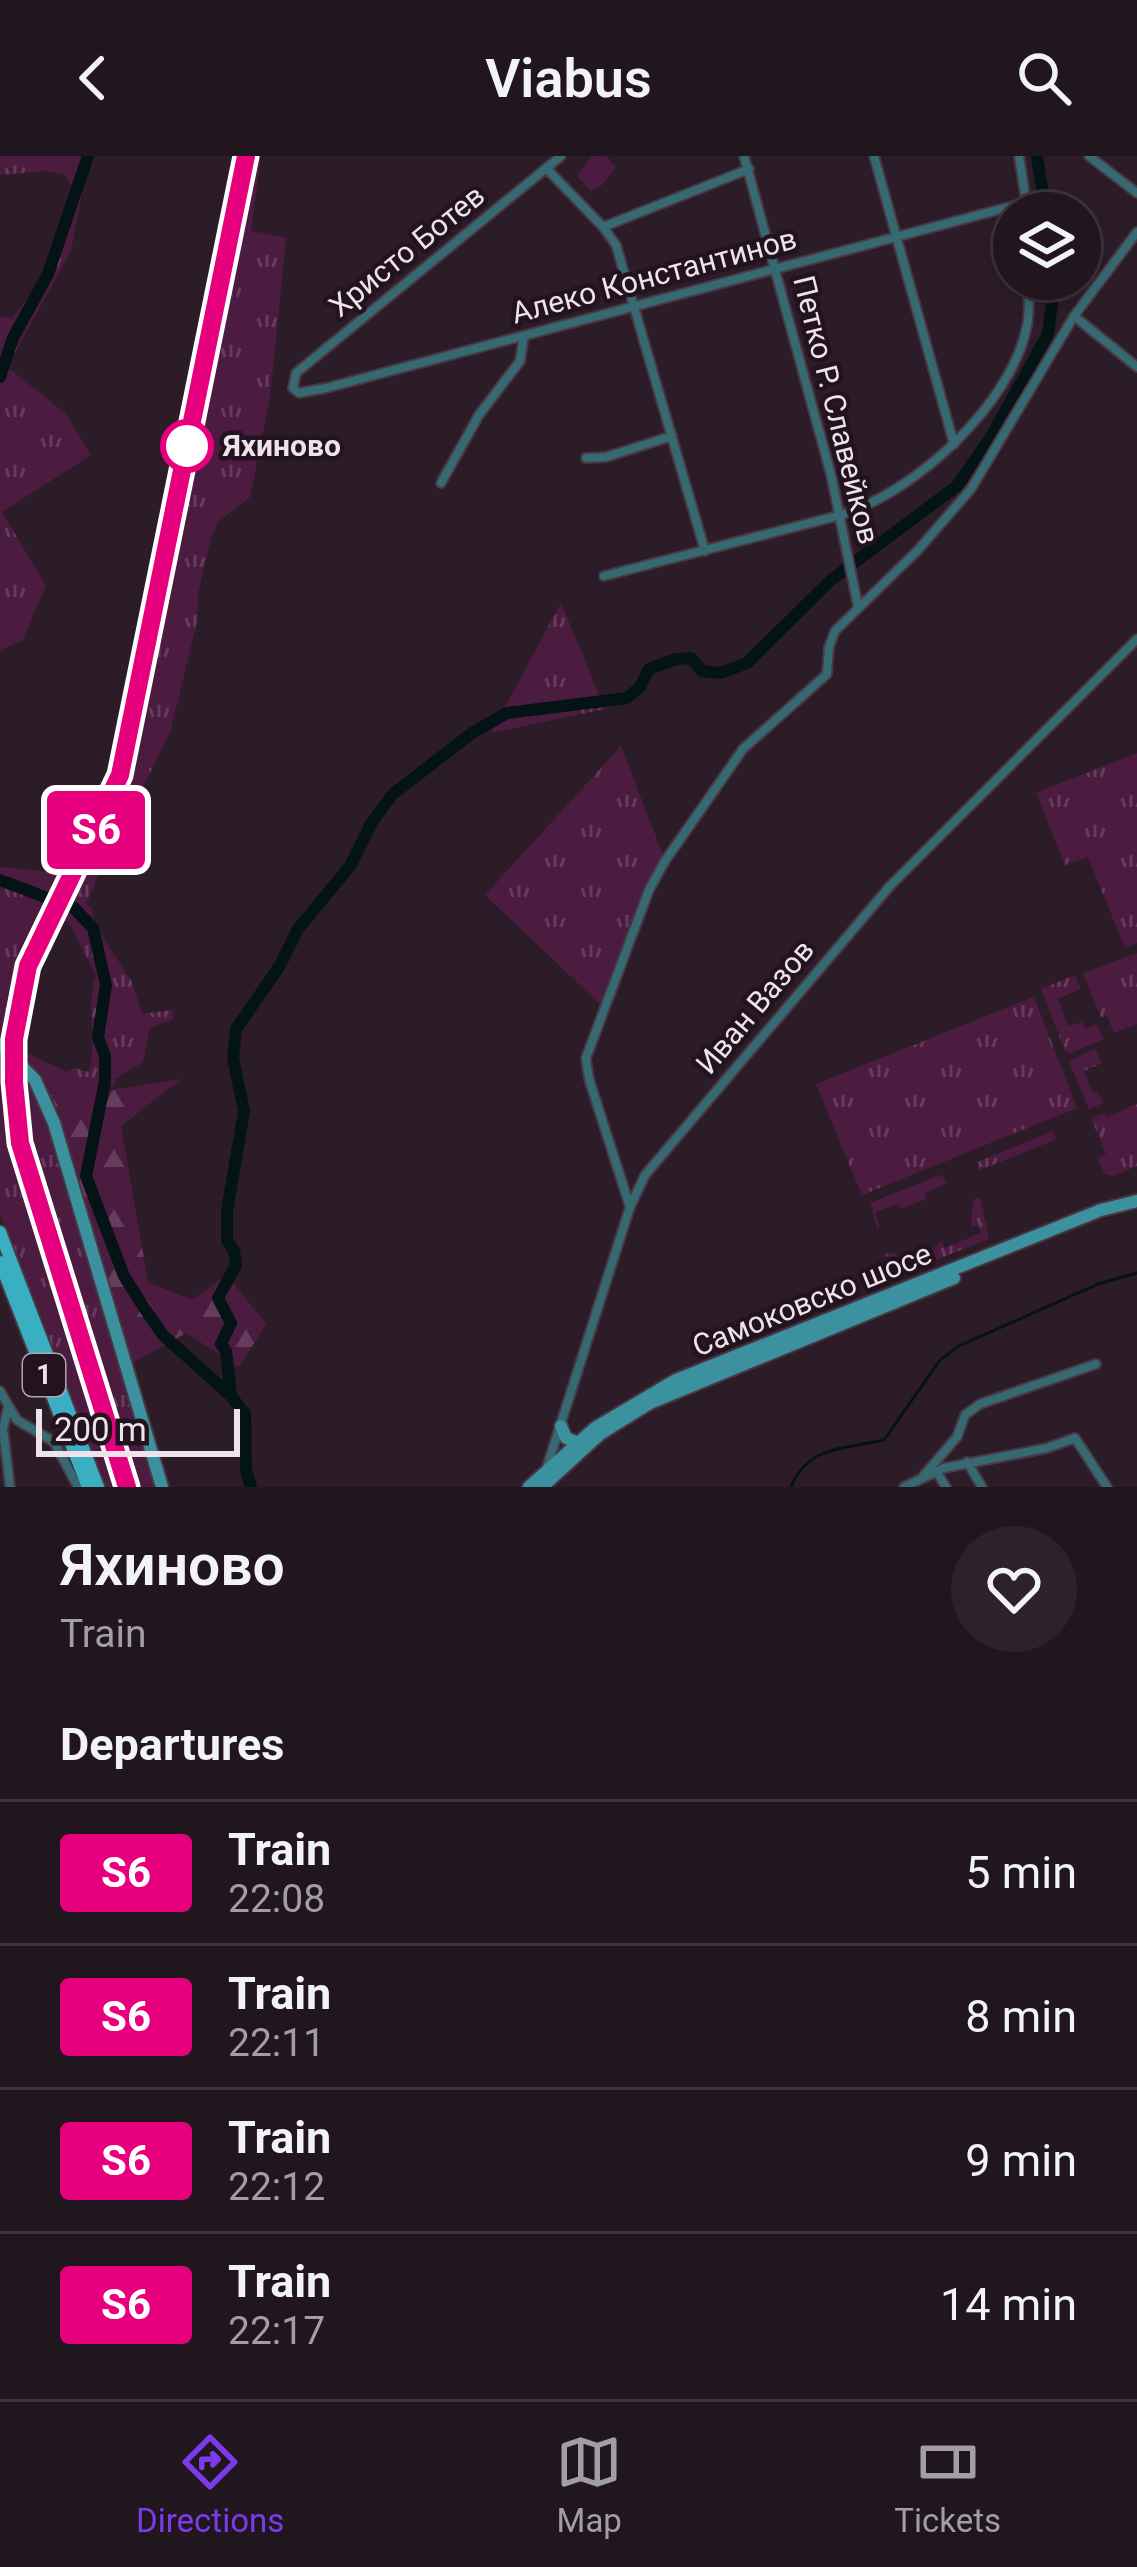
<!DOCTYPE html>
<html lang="en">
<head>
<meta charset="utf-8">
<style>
  body { margin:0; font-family:Roboto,sans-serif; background:#2d222b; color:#f1f3f6; height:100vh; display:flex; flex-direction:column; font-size:45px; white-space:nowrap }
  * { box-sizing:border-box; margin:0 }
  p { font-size:39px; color:#a29fa4 }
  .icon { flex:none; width:66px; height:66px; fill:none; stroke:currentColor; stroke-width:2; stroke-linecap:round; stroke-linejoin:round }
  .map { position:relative; height:1331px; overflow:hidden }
  .panel { display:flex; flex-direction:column; background:#21151e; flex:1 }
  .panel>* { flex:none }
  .badge { padding:0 24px; border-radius:9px; font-size:42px; line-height:78px }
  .tools { position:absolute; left:993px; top:36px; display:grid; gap:24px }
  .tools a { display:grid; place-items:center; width:108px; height:108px; border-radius:50%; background:#21151e; box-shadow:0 6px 18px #0003,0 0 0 3px #3e343c; font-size:60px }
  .scale { position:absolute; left:36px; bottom:30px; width:204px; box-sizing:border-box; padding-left:12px; border:6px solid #efe3eb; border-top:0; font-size:33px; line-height:42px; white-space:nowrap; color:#efe3eb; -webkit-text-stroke:9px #23131e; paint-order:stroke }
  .map>.badge { position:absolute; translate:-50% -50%; box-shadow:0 0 0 6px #fff }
  h2 { padding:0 60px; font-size:45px; line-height:108px }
  .round { display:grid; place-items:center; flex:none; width:126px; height:126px; border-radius:63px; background:#2d222b }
  .overview { display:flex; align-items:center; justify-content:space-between; height:204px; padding:0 60px }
  h1 { font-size:57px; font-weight:600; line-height:90px }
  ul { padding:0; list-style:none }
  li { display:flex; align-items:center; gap:36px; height:144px; padding:0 60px; border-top:3px solid #3e343c }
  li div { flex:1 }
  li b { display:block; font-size:45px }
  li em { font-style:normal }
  li .badge { min-width:132px; font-weight:700; text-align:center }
  header { display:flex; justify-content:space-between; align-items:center; height:156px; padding:0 60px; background:#21151e; font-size:54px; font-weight:600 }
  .dock { display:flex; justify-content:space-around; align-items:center; height:168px; border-top:3px solid #3e343c; background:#21151e; font-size:33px; color:#a29fa4 }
  .dock a { display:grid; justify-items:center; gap:6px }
  .dock .current { color:#7c3aed }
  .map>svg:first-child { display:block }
  .grass { fill:url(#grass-tufts); fill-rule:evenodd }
  .forest { fill:url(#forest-firs) }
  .pitch { fill:#4c1b40 }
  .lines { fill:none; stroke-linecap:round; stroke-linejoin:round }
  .stream { stroke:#031316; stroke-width:3 }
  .river { stroke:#031316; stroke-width:12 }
  .street-casing { stroke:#473843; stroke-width:12 }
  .secondary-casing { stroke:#473843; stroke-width:16 }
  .primary-casing { stroke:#473843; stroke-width:16 }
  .street { stroke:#376972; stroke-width:8 }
  .secondary { stroke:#3c919f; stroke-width:12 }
  .primary { stroke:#3bafc2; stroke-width:12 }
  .rail-casing { stroke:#d2c6ce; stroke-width:8 }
  .rail { stroke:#23131e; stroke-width:3; stroke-dasharray:9; stroke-linecap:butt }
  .secondary-bridge-casing { stroke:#473843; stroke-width:16; stroke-linecap:butt }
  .secondary-bridge { stroke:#3c919f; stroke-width:12 }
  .line-casing { stroke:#fff; stroke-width:27 }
  .line { stroke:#e6007e; stroke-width:18 }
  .stop-dot { fill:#fff; stroke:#e6007e; stroke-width:6 }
  .labels { text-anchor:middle; stroke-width:9; stroke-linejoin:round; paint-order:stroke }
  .shield { fill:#23131e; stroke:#b2a5ae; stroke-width:3 }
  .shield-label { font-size:27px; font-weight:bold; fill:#efe3eb }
  .street-label { font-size:30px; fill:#efe3eb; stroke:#23131e }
  .stop-label { font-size:30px; font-weight:bold; fill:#efe3eb; stroke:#23131e; text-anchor:start }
</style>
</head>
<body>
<header><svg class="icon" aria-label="back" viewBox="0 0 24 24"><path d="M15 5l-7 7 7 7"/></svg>Viabus<svg class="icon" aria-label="search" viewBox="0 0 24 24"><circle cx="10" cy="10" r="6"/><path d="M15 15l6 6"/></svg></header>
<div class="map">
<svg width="1137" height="1331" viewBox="0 0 1137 1331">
  <defs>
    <pattern id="grass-tufts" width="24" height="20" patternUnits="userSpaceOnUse" patternTransform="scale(3)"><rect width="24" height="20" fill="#4c1b40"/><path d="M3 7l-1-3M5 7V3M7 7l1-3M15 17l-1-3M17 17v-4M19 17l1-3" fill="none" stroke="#663c5c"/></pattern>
    <pattern id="forest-firs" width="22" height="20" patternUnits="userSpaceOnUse" patternTransform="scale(3)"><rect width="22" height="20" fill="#4c1b40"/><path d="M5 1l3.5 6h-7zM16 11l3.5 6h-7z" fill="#663c5c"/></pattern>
  </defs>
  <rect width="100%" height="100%" fill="#2c1c28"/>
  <path class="grass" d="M 0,0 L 89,0 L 71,95 L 7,211 L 65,257 L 91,299 L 2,356 L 46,430 L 22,485 L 0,494 L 0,160 L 12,162 C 44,125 59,82 76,36 L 64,18 L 47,15 L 0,19 Z
    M 245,0 L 261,0 L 251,75 L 286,82 L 270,241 L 250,341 L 218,366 L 211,381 L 198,438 L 197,465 L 170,577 L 145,627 L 127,652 L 86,748 L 92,752 L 95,769 L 132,826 L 142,858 L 172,854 L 174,863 L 150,872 L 143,906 L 115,923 L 116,927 L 104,935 L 53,943 L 27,903 L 0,880 L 0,711 L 61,717 L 104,635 L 125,547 L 135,548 ZM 57,762 L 69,767 L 96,819 C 85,851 98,884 89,916 L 74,912 L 67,916 L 16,892 C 18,845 34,802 57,762 Z
    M 561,447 L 605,553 L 491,577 Z
    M 621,590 L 665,705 L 603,851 L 485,739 Z
    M 1137,597 L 1137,787 L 1125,792 L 1088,701 L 1065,709 L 1036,637 Z
    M 1137,797 L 1137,868 L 1114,877 L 1107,860 L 1101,861 L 1083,817 Z
    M 1075,819 L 1081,833 L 1058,843 L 1068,870 L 1082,866 L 1085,873 L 1097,868 L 1104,883 L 1071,897 L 1065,895 L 1041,833 Z
    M 1034,841 L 1077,952 L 862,1039 L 816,928 Z
    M 1095,893 L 1102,907 L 1084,915 L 1093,937 L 1098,936 L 1103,947 L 1089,953 L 1069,905 Z
    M 0,896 L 9,903 L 9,949 L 18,994 L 123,1331 L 105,1331 L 0,1057 Z
    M 17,912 L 42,950 L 156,1331 L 132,1331 L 23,979 Z
    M 1137,948 L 1137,1010 L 1113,1020 L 1105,1018 L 1097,1002 L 1106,998 L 1091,962 L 1105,957 L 1107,961 Z
    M 1053,975 L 1057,983 L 978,1015 L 978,1006 Z
    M 941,1019 L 948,1027 L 925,1037 L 926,1043 L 901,1053 L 898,1048 L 875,1056 L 880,1072 L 877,1073 L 870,1047 Z
    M 980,1041 L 989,1083 L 897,1119 L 885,1098 L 895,1096 L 901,1109 L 928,1099 L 926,1093 L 935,1092 L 941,1084 L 945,1092 L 981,1077 L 978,1069 L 971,1071 L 973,1044 Z"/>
  <path class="forest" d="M 181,923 L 121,970 L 148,1126 L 192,1144 L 227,1119 L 266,1168 L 239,1211 L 186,1177 L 133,1207 L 53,943 Z"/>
  <path class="pitch" d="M 592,0 L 606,0 L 616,11 L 601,30 L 591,35 L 577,20 Z"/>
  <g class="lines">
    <path class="stream" d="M 791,1331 C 808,1289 845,1293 884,1284 L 940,1204 L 959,1190 L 1098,1128 L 1137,1117"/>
    <path class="river" d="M 1037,0 L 1046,57
      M 0,221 L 13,182 L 48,118 L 88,0
      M 0,724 L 74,752 L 93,772 L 106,829 L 98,881 L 105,900 L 105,925 L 86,1020 L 124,1120 L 143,1150 L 163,1179 L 231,1240 L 245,1258 L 246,1314 L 251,1331
      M 231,1240 L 226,1195 L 221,1188 L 231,1167 L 218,1142 L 236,1109 L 234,1095 L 227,1084 L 227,1055 L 244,955 L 233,902 L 236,873 L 279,811 L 298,773 L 350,710 L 372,666 L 393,638 L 472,577 L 507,557 L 627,542 L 640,531 L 649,513 L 676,503 L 691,502 L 702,515 L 721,517 L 747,507 L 831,424 L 957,330 L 991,281 L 1048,178 L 1055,123"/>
    <defs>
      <path id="street" d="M 561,0 L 296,217 L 293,232 L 299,237 L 326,232 L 1028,46
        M 744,0 L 831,319 L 858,450
        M 874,0 L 954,288
        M 1019,0 L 1028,57
        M 1089,0 L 1137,37
        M 546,12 L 603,71 L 616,89 L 705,395
        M 603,71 L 749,13
        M 1074,160 L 1137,211
        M 586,302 L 606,301 L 672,280
        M 441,327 L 479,259 L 520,205 L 524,180
        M 604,420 L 841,359 C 915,336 1011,249 1027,170 C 1030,155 1029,139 1028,123
        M 630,1051 L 589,923 L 586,902 L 649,734 L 665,705 L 743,593 L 827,518 L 829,491 L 835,475 L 918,394 L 971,333 L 1074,160 L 1137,76
        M 0,1235 L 17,1264 L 54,1286 L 78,1331
        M 8,1252 L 3,1273 L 10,1331
        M 967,1306 L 982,1331
        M 547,1311 L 630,1051 L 645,1019 L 890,730 L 1137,483
        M 936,1315 L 946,1331
        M 924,1319 L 957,1281 L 965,1259 L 980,1248 L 1096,1208
        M 904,1331 L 944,1312 L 1047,1292 L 1075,1282 L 1107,1331"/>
      <path id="secondary" d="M 35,924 L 54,967 L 162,1331
        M 561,1270 L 566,1282 L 579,1287
        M 529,1331 L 595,1272 L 676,1224 L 1101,1054 L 1137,1045
        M 542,1331 L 600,1278 L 650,1247 L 954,1122"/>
      <path id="primary" d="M 0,1076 L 98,1331
        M 0,1106 L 88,1331"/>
    </defs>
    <use href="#street" class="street-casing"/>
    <use href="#secondary" class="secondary-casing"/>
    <use href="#primary" class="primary-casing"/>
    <use href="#street" class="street"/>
    <use href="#secondary" class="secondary"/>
    <use href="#primary" class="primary"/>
    <defs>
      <path id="rail" d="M 127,1331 L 20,987 L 13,926 L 14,882 L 28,810 L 120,619 L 246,0"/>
    </defs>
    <use href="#rail" class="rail-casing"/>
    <use href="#rail" class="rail"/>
    <defs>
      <path id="secondary-bridge" d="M 0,888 L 35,924"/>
    </defs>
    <use href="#secondary-bridge" class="secondary-bridge-casing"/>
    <use href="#secondary-bridge" class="secondary-bridge"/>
  </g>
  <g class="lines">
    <defs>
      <path id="line" d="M 127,1331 L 20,987 L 14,926 L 14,883 L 28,810 L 120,619 L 246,0"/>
    </defs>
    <use href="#line" class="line-casing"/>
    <use href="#line" class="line"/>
  </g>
  <circle class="stop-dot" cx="187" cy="290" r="24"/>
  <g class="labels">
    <rect class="shield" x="23" y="1198" width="42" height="42" rx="9"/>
    <g class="shield-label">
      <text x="44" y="1228">1</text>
    </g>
    <g class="street-label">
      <text transform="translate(407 95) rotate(-39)" y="10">Христо Ботев</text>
      <text transform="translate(654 120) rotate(-15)" y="10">Алеко Константинов</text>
      <text transform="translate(836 254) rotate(76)" y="10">Петко Р. Славейков</text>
      <text transform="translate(755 851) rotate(-50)" y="10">Иван Вазов</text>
      <text transform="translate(812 1144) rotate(-22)" y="10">Самоковско шосе</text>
    </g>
    <g class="stop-label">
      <text x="223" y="300">Яхиново</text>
    </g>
  </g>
</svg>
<div class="tools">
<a><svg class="icon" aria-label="layers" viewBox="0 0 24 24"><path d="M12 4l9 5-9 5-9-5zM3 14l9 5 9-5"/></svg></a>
</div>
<div class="scale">200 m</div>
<b class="badge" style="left:96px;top:674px;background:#e6007e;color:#fff">S6</b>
</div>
<section class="panel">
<div class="overview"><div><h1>Яхиново</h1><p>Train</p></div><a class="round"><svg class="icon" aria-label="heart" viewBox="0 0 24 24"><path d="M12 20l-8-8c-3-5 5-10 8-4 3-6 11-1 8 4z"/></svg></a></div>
<h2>Departures</h2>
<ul>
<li><span class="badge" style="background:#e6007e;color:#fff">S6</span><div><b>Train</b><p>22:08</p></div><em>5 min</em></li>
<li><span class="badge" style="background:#e6007e;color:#fff">S6</span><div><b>Train</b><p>22:11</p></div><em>8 min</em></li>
<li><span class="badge" style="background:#e6007e;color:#fff">S6</span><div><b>Train</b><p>22:12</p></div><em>9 min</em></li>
<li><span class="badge" style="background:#e6007e;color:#fff">S6</span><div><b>Train</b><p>22:17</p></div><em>14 min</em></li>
</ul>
</section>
<nav class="dock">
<a class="current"><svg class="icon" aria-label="directions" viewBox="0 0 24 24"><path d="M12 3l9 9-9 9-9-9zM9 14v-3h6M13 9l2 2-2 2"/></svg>Directions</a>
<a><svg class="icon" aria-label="map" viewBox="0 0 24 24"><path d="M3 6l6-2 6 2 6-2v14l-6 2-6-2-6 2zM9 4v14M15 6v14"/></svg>Map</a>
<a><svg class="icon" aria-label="tickets" viewBox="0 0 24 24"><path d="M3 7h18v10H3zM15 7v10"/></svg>Tickets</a>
</nav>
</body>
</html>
